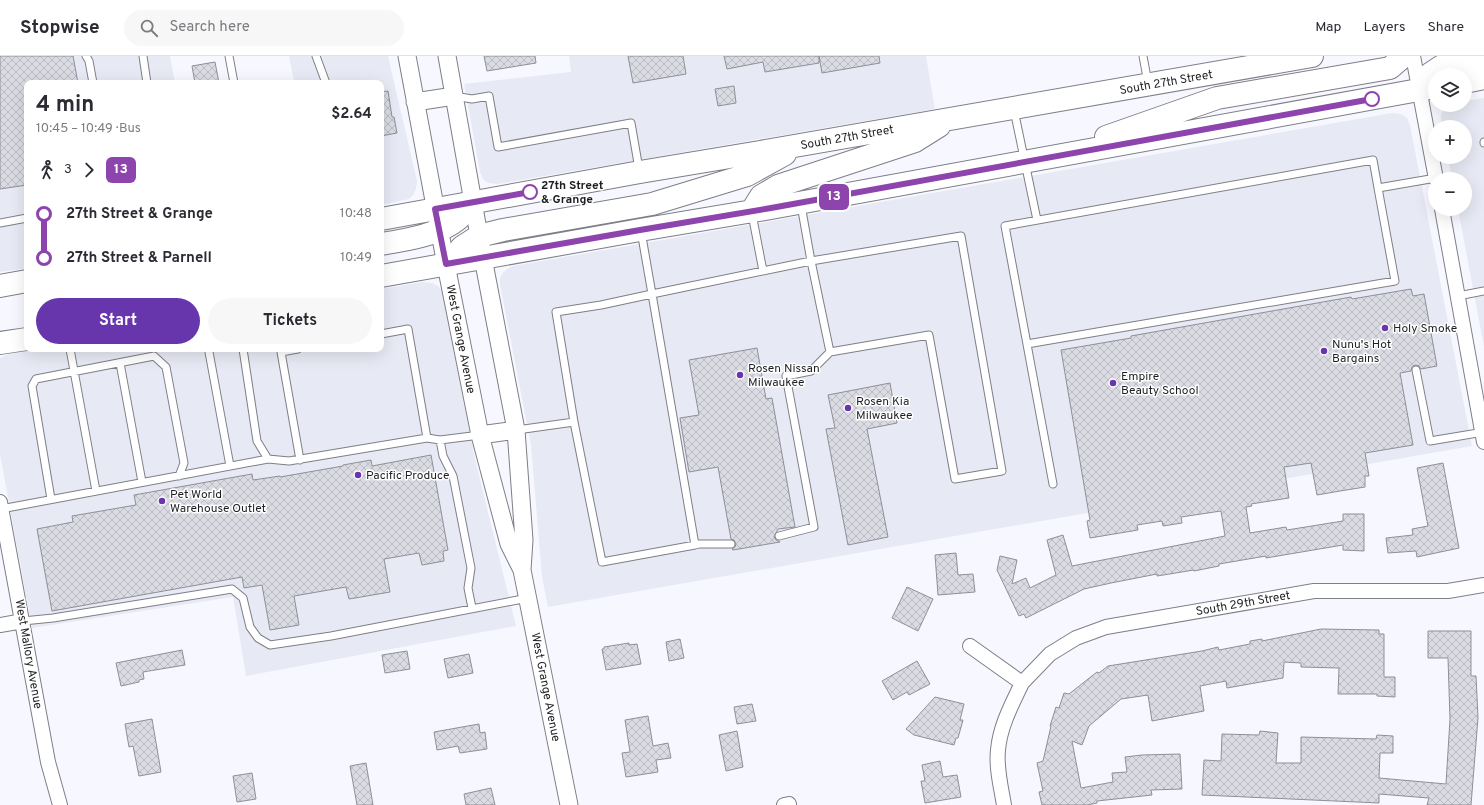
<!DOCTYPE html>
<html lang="en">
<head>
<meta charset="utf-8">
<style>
  body { margin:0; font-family:Overpass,sans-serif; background:#f7f7f7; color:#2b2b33; height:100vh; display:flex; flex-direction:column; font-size:15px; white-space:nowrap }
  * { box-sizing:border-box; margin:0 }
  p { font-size:13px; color:#7c7c81 }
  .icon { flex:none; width:22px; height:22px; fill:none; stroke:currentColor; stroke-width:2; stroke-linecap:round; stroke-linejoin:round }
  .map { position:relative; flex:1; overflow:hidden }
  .side { position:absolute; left:24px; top:24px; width:360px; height:272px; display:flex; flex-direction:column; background:#fff; border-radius:8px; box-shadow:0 4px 16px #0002 }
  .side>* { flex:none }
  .badge { padding:0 8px; border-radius:6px; font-size:14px; line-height:26px }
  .buttons { position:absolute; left:1428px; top:12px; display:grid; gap:8px }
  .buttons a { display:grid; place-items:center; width:44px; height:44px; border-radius:50%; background:#fff; box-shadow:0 4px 16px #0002; font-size:20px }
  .map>.badge { position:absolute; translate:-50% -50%; box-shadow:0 0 0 2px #fff }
  .legs { display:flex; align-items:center; gap:6px; height:44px; padding:0 12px; font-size:13px }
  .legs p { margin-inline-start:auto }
  .summary { display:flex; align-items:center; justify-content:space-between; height:68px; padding:0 12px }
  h1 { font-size:22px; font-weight:700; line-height:30px }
  .primary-button { display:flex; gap:8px; margin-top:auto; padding:8px 12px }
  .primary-button a { flex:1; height:46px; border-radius:24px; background:#6735ac; color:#fff; font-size:16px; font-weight:700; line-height:46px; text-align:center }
  .primary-button a+a { background:#f7f7f7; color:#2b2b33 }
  ul { padding:0 12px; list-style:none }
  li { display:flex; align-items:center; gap:14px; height:44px; font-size:15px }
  li i { display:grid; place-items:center; width:6px; height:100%; margin:0 5px; background:currentColor }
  li i::after { content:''; width:10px; height:10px; margin:-5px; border:3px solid; border-radius:50%; background:#fff }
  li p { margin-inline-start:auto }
  li:first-child i { background:linear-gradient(#0000 50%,currentColor 0) }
  li:last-child i { background:linear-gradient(currentColor 50%,#0000 0) }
  header { display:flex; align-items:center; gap:24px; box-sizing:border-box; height:56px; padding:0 20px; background:#fff; border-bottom:1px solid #e1e1e2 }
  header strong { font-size:19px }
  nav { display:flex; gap:22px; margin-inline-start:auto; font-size:14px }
  .search { width:280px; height:36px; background:#f7f7f7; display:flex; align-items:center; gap:10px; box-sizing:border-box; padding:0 14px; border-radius:22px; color:#7c7c81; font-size:15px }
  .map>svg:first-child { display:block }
  .built { fill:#e7e9f4 }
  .building { fill:url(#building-cross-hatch); stroke:#8e8f97 }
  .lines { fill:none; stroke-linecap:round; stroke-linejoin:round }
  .service-casing { stroke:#7e7f87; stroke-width:9 }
  .minor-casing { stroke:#7e7f87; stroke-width:16 }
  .tertiary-casing { stroke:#7e7f87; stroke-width:19 }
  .primary-casing { stroke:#7e7f87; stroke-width:24 }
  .service { stroke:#fff; stroke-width:7 }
  .minor { stroke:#fff; stroke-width:14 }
  .tertiary { stroke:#fff; stroke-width:17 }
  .primary { stroke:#fff; stroke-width:22 }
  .line-1-casing { stroke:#fff; stroke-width:9 }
  .line-1 { stroke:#8e44ad; stroke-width:6 }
  .stop-1-dot { fill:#fff; stroke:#8e44ad; stroke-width:2 }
  .poi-dot { fill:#6735ac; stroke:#fff; stroke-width:1.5 }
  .labels { text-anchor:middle; stroke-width:3; stroke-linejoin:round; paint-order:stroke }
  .street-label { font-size:12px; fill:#1e1f22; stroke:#fff }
  .stop-label { font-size:12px; font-weight:bold; fill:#1e1f22; stroke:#fff; text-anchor:start }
  .poi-label { font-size:12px; fill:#1e1f22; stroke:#fff; text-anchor:start }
</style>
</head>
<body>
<header>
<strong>Stopwise</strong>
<div class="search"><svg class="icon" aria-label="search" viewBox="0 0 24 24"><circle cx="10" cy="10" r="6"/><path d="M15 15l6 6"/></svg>Search here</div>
<nav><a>Map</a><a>Layers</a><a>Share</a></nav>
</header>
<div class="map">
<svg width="1484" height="749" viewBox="0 0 1484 749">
  <defs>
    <pattern id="building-cross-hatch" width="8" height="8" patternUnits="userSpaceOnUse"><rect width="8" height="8" fill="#dadbe3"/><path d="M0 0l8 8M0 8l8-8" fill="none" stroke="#bbbcc2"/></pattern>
  </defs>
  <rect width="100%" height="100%" fill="#f7f8ff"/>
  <path class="built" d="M 0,0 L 170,0 L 175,27 L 27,27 L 27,212 L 0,216 Z
    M 289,0 L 388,0 L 417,125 L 416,133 L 413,139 L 409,143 L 381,149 L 381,27 L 287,27 L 294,25 Z
    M 569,0 L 926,0 L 935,53 L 498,128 L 488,127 L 483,123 L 480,116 L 464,28 L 571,16 Z
    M 1484,42 L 1484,291 L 1458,153 L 1465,153 L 1465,123 L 1452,123 L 1448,101 L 1465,101 L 1465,71 L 1442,71 L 1441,66 L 1441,58 L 1448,49 L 1465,49 L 1465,45 Z
    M 1392,57 L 1401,58 L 1407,62 L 1410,69 L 1472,390 L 548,551 L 542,521 L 531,389 L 500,229 L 500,222 L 503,217 L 507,213 L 513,210 Z
    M 423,226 L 432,227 L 438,230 L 442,235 L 445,245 L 475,403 L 516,570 L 246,620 L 233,541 L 32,572 L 0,398 L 0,302 L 6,299 L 39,293 L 381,293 L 381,233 Z"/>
  <path class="building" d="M 0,0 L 73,0 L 78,27 L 27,27 L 27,129 L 0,133 Z
    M 484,0 L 535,0 L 536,7 L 487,15 Z
    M 628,0 L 683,0 L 686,18 L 633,27 Z
    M 724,0 L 819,0 L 819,7 L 765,16 L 763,6 L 727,13 Z
    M 819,0 L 879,0 L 880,7 L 822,17 Z
    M 215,6 L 219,27 L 195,27 L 192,10 Z
    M 734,30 L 736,47 L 718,50 L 715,33 Z
    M 388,35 L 392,61 L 394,61 L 397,77 L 381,80 L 381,36 Z
    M 1411,233 L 1413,240 L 1424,238 L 1437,310 L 1421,313 L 1419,310 L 1415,309 L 1412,311 L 1411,315 L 1400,317 L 1413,389 L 1365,397 L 1369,420 L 1365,420 L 1365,431 L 1340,435 L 1317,439 L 1311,407 L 1284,411 L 1289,442 L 1251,448 L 1252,450 L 1246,451 L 1250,477 L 1286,471 L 1287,474 L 1343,465 L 1343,458 L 1364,458 L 1364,495 L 1343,494 L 1343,489 L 1266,502 L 1266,500 L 1219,508 L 1219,510 L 1194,515 L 1194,514 L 1157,520 L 1157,518 L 1111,527 L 1084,533 L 1026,562 L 1024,558 L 1019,560 L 997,514 L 1000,500 L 1017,504 L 1012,528 L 1026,522 L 1030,532 L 1056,519 L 1047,484 L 1063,479 L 1072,510 L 1225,480 L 1221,455 L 1181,461 L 1182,467 L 1163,470 L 1162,465 L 1137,469 L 1138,474 L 1090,482 L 1087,465 L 1090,464 L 1061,294 L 1131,282 L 1131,280 L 1351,241 L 1352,243 Z
    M 757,292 L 766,343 L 772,342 L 795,471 L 778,473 L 774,481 L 776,484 L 780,486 L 733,494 L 732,493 L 735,491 L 736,488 L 734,484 L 731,483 L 718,411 L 689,416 L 680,362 L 699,359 L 689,304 Z
    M 890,327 L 897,367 L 867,373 L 888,481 L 848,489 L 826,373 L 835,372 L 828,339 Z
    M 431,399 L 448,494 L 443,495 L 444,505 L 422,509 L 419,497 L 384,503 L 390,536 L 349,543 L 346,531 L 294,540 L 299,569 L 270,574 L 262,529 L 244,532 L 242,521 L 52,555 L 37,473 L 73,466 L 72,460 L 136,449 L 134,439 L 252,418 L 253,424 L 280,420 L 280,421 L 343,410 L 343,409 L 371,404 L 372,410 Z
    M 1443,407 L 1459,492 L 1417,501 L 1416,495 L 1388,497 L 1386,482 L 1413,479 L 1412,473 L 1428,470 L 1417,412 Z
    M 956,497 L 958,519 L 973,518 L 975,536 L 938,539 L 935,499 Z
    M 907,531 L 933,543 L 918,575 L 892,562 Z
    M 1321,573 L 1379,574 L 1379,578 L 1384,578 L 1384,621 L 1395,621 L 1395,641 L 1377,640 L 1377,638 L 1338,638 L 1339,612 L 1301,611 L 1301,607 L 1284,606 L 1283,622 L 1227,632 L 1226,625 L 1200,630 L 1204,655 L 1152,665 L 1148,639 L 1121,643 L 1089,670 L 1082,689 L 1072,685 L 1081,732 L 1113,726 L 1112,717 L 1127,716 L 1125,701 L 1142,699 L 1180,698 L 1182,733 L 1151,734 L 1152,739 L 1097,745 L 1097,747 L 1087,749 L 1042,749 L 1039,736 L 1043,735 L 1037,707 L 1043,705 L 1051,670 L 1050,670 L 1056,651 L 1059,652 L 1064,637 L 1069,638 L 1097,616 L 1099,617 L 1108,610 L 1202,595 L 1218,591 L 1219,594 L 1250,588 L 1250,585 L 1262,583 L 1262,585 Z
    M 1428,575 L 1471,575 L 1471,620 L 1476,620 L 1478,662 L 1471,749 L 1427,749 L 1429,742 L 1379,738 L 1379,747 L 1202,739 L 1204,704 L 1221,705 L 1222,678 L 1259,679 L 1260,675 L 1278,677 L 1276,707 L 1301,707 L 1301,681 L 1376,683 L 1377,679 L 1393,680 L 1393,697 L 1380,697 L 1379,722 L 1446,728 L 1450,663 L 1448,602 L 1428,602 Z
    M 680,583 L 684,602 L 669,605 L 666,586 Z
    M 629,587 L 629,589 L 637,588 L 641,608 L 606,614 L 602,593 L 604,593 L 604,591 Z
    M 182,594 L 185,609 L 143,616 L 144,623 L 139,624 L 139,626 L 121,630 L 116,607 Z
    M 407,595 L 410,613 L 385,617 L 382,599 Z
    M 469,598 L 473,617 L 448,622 L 444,603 Z
    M 917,605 L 930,628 L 909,639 L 907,636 L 893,644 L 882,625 Z
    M 935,641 L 964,648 L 960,664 L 963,664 L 958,682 L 956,682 L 954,689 L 914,679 L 906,673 Z
    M 752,648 L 756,665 L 737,668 L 734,651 Z
    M 648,660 L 653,690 L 668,687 L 671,702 L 656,704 L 658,716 L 626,721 L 622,697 L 630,696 L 625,664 Z
    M 152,663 L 161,716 L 139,720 L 133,690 L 129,691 L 125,668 Z
    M 479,668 L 480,677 L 485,676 L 487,693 L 460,697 L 458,690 L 437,694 L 434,676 Z
    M 737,675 L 743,711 L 726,715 L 719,679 Z
    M 940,705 L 943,721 L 957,719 L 961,741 L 925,747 L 921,725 L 925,725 L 922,709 Z
    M 366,707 L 373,749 L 357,749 L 350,710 Z
    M 252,717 L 256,743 L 237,746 L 233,720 Z
    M 491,732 L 495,749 L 466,749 L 464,738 Z"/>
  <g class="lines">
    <defs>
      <path id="service" d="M 86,0 L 89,5 L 93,27
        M 143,0 L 147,27
        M 229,0 L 234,27
        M 316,0 L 326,27
        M 1143,0 L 1148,27
        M 454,40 L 472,43 L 489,40 L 498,91 L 631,67 L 639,113
        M 1014,54 L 1037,164
        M 1484,86 L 1484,87
        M 752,158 L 763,215
        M 0,167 L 27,162
        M 641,175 L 652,238 L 811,205 L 801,149
        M 1458,240 L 1484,235
        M 381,278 L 408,273 L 427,382
        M 1027,288 L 1395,225 L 1378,132
        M 70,293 L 96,435
        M 243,293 L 257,385 L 268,403 L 289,405 L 427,382 L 440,384 L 480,379
        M 298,293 L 281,296 L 300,404
        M 209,296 L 230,410
        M 120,307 L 142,426
        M 1416,314 L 1430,385 L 1484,376
        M 517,374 L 574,366
        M 440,384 L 443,400 L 453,420 L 471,512 L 468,532 L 472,552
        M 1053,428 L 1005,170 L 1373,104 L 1378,132 L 1436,122
        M 51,443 L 32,330 L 36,323 L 154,300 L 166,311 L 184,407 L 179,420
        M 1,453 L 268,403
        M 779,480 L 814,471 L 786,320 L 811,315 L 830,296 L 929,279 L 955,423 L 1002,415 L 961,180 L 811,205 L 830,296
        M 695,489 L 652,238 L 601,249 L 556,256 L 574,366 L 602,506 L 695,489 L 699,488 L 731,488
        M 23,565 L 53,562 L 232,533 L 243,542 L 250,571 L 258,582 L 270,589 L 331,580 L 528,542"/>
      <path id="minor" d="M 1413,0 L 1436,123
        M 1442,153 L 1484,386
        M 0,446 L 48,706 L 60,749
        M 0,569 L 23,565
        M 970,590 L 1022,627 C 1012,648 1000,670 998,694 C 996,712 1001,731 1004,749
        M 1022,627 L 1050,598 L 1076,582 L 1106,571 L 1314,535 L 1448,535 L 1484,529
        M 784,749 L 789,748"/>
      <path id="tertiary" d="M 407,0 L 446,209 L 480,379 L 509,488 L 522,514 L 569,749
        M 447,0 L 483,202 L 516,374 L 524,484 L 522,514
        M 415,46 L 454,40
        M 480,379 L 516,374"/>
      <path id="primary" d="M 1465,26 L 1484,22
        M 1419,34 L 1430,18 L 1442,10 L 1484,3
        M 1106,81 L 1217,42 L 1390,12 L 1404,0
        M 751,156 L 761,140 L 778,130 L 915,85 L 939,70
        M 381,163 L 640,116 L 760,96 L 1312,0
        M 381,188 C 406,184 439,179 458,163 C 464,158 469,152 473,146
        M 446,209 L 462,191 L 479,180 L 503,174 L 652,148 L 747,119 L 785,98
        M 381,220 L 640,174 L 771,152 L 1435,31
        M 0,230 L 27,225
        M 0,287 L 27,283"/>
    </defs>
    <use href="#service" class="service-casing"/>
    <use href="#minor" class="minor-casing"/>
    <use href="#tertiary" class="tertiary-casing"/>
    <use href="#primary" class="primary-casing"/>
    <use href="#service" class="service"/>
    <use href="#minor" class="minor"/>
    <use href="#tertiary" class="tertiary"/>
    <use href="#primary" class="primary"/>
  </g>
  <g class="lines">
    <defs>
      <path id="line-1" d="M 530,136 L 435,153 L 446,208 L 640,174 L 771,152 L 1372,43"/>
    </defs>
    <use href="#line-1" class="line-1-casing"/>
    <use href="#line-1" class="line-1"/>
  </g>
  <g class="stop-1-dot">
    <circle cx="1372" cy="43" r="7"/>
    <circle cx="530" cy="136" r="7"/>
  </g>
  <g class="poi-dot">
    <circle cx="1385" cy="272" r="4"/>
    <circle cx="1324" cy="295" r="4"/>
    <circle cx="740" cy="319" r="4"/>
    <circle cx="1113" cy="327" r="4"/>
    <circle cx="848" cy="352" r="4"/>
    <circle cx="358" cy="419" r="4"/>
    <circle cx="162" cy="445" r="4"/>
  </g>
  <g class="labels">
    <g class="street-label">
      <text transform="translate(1166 26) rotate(-10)" y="4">South 27th Street</text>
      <text transform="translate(847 81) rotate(-10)" y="4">South 27th Street</text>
      <text transform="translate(461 283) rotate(79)" y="4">West Grange Avenue</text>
      <text transform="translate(1243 547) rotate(-10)" y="4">South 29th Street</text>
      <text transform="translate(29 598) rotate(80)" y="4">West Mallory Avenue</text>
      <text transform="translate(546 631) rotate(79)" y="4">West Grange Avenue</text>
    </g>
    <g class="stop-label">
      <text x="541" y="133">27th Street<tspan x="541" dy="14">&amp; Grange</tspan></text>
    </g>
    <g class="poi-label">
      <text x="1393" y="276">Holy Smoke</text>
      <text x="1332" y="292">Nunu's Hot<tspan x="1332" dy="14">Bargains</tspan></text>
      <text x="748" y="316">Rosen Nissan<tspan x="748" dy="14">Milwaukee</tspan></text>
      <text x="1121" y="324">Empire<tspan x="1121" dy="14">Beauty School</tspan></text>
      <text x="856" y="349">Rosen Kia<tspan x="856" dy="14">Milwaukee</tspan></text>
      <text x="366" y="423">Pacific Produce</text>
      <text x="170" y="442">Pet World<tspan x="170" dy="14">Warehouse Outlet</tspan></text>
    </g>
  </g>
</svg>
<div class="buttons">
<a><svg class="icon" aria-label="layers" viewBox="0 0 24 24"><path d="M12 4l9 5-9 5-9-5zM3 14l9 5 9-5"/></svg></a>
<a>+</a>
<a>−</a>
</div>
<b class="badge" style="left:834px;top:141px;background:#8e44ad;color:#fff">13</b>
<section class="side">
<div class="summary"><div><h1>4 min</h1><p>10:45 – 10:49 · Bus</p></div><b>$2.64</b></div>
<div class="legs"><svg class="icon" aria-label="walk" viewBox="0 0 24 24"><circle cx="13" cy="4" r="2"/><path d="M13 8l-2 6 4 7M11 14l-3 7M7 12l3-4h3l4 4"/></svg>3<svg class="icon" aria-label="forward" viewBox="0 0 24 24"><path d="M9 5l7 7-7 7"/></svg><b class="badge" style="background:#8e44ad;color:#fff">13</b></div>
<ul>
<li><i style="color:#8e44ad"></i><b>27th Street &amp; Grange</b><p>10:48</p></li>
<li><i style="color:#8e44ad"></i><b>27th Street &amp; Parnell</b><p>10:49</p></li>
</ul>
<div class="primary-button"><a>Start</a><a>Tickets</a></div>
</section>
</div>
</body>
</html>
